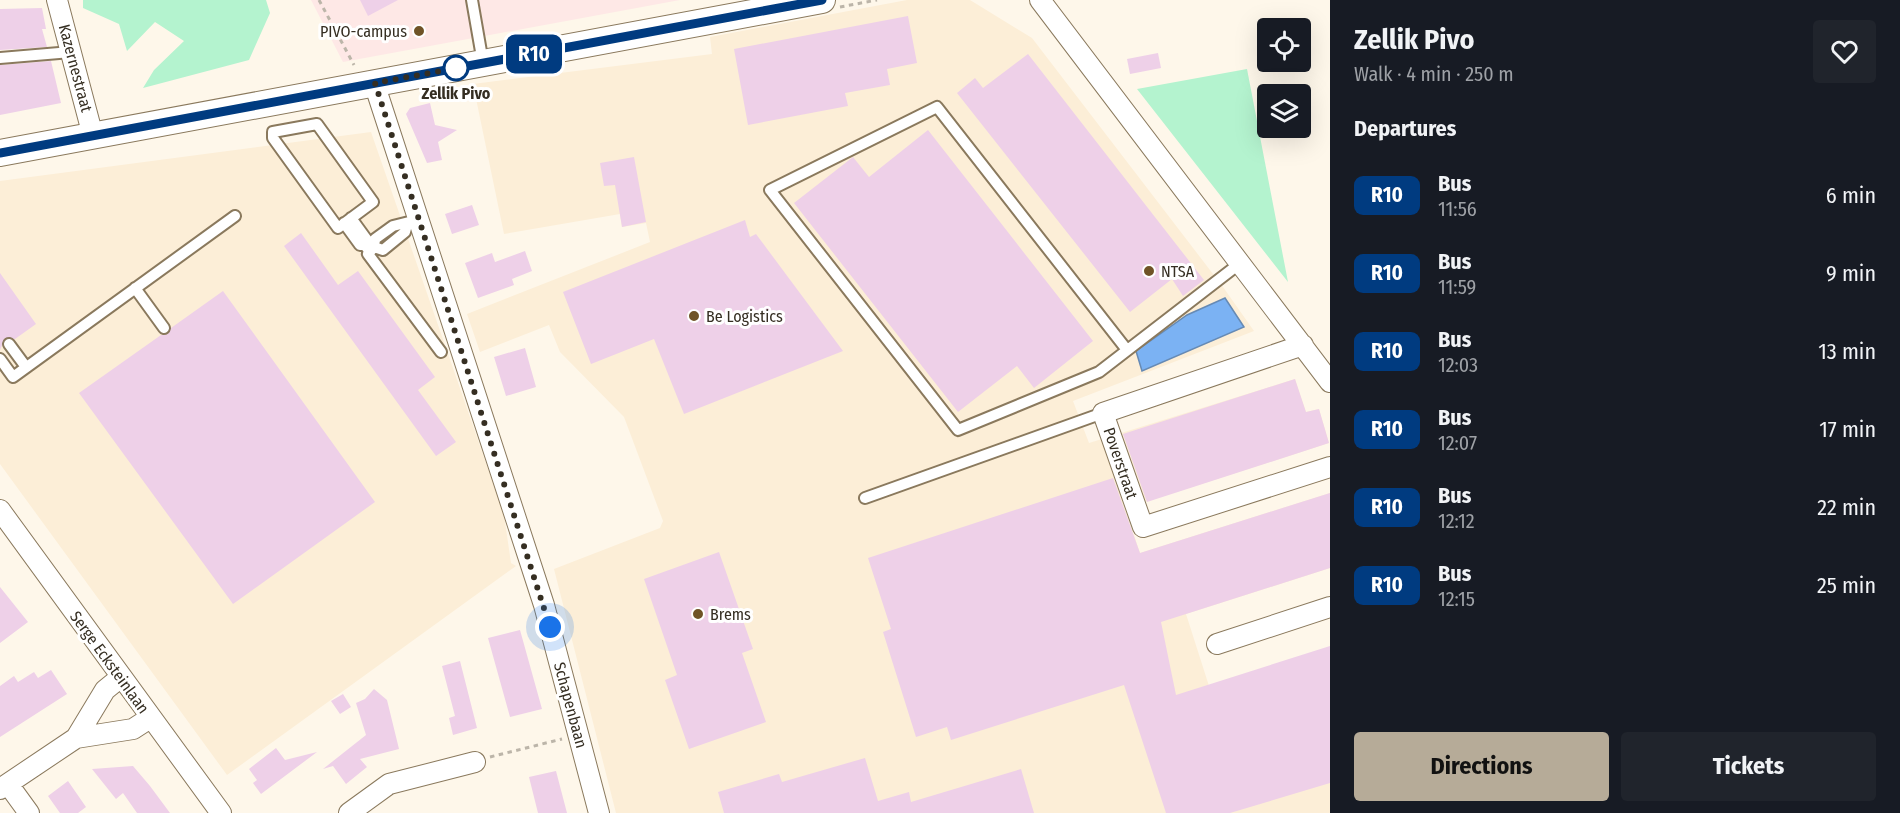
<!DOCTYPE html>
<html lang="en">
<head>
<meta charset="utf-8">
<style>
  body { margin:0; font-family:"Fira Sans Condensed",sans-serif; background:#20242c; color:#f1f3f6; height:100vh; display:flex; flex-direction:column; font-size:22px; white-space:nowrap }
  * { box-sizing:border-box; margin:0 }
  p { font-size:20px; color:#9ea1a6 }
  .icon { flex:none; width:33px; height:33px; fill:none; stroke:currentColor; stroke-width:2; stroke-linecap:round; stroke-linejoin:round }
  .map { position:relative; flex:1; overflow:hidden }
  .panel { display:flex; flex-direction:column; background:#171b24; width:570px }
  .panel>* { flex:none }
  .badge { padding:0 12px; border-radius:9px; font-size:21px; line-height:39px }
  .tools { position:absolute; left:1257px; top:18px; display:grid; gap:12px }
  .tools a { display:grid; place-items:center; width:54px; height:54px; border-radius:6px; background:#171b24; box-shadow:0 6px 24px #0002; font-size:30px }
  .you { position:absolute; width:30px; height:30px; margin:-15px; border:4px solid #fff; border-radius:50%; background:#1a73e8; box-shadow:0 0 0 9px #1a73e833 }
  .map>.badge { position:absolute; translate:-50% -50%; box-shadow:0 0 0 3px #fff }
  h2 { padding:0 24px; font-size:22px; line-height:54px }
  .round { display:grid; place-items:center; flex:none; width:63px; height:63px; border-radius:6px; background:#20242c }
  .summary { display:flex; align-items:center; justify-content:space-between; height:102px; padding:0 24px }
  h1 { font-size:28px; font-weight:700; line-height:45px }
  .cta { display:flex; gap:12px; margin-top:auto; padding:12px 24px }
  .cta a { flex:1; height:69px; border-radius:6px; background:#b6ab98; color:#111; font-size:24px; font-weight:700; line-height:69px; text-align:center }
  .cta a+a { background:#20242c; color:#f1f3f6 }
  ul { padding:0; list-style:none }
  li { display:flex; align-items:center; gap:18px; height:78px; padding:0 24px }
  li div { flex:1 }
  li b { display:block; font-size:22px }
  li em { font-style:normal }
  li .badge { min-width:66px; font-weight:700; text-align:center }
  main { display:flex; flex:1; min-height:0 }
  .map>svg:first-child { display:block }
  .built { fill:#fceed7 }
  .education { fill:#fee8e6 }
  .green { fill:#b4f3cf }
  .water { fill:#7bb2f3; stroke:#668ab4; stroke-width:1.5 }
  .building { fill:#eed0e8 }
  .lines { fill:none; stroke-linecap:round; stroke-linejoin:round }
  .service-casing { stroke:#8a795d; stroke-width:14 }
  .minor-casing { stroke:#8a795d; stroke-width:22 }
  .tertiary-casing { stroke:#8a795d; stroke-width:28 }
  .path { stroke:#bcb5a9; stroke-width:3; stroke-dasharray:4.5 4.5; stroke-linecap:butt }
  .service { stroke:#fff; stroke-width:10 }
  .minor { stroke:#fff; stroke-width:20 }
  .tertiary { stroke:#fff; stroke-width:26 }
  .line-casing { stroke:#fff; stroke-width:14 }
  .line { stroke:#003b80; stroke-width:9 }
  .walk { stroke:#352e22; stroke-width:6; stroke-dasharray:0 10.8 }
  .poi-dot { fill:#6f5326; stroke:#fff; stroke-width:2 }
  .stop-dot { fill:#fff; stroke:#003b80; stroke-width:3 }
  .labels { text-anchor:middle; stroke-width:6; stroke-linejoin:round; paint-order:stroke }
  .poi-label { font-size:16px; fill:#352e22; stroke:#fff; text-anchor:start }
  .street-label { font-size:16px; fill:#352e22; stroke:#fff }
  .stop-label { font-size:16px; font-weight:bold; fill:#352e22; stroke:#fff }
</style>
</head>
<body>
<main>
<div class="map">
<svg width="1330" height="813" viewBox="0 0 1330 813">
  <rect width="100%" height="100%" fill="#fef7ea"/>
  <path class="built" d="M 907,0 L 970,0 L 1032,38 L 1223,287 L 1254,331 L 1073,401 L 1089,443 L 1295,379 L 1306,412 L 1319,409 L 1329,443 L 1145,502 L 1115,479 L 1140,553 L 1330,493 L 1330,568 L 1186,614 L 1209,686 L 1330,647 L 1330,813 L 616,813 L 554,569 L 660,528 L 663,521 L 624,417 L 560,352 L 549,325 L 480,352 L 467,314 L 650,242 L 646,223 L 622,227 L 620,214 L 504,234 L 473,84 L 712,54 L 710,37 Z
    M 371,132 L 504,515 L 511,563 L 516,566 L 227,775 L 0,464 L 0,181 Z"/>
  <path class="education" d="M 311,0 L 680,0 L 343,62 Z"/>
  <path class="green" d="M 83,0 L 266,0 L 270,13 L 249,60 L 143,88 L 154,70 L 184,41 L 155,22 L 127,51 L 119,24 L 83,8 Z
    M 1247,69 L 1288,282 L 1137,89 Z"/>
  <path class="water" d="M 1225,298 L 1244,327 L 1142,371 L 1136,351 L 1187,315 Z"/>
  <path class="building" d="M 360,0 L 398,0 L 368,16 Z
    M 42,8 L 46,29 L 42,29 L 47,47 L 0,50 L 0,9 Z
    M 908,16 L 917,63 L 887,69 L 890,85 L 845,93 L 848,106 L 748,125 L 734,49 Z
    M 1158,53 L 1161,68 L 1130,74 L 1127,59 Z
    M 1028,54 L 1204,280 L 1183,296 L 1172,279 L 1130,312 L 957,93 L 975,78 L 983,88 Z
    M 51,61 L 61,103 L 0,115 L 0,65 Z
    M 430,103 L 435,125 L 457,130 L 438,142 L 442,160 L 427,163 L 406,114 L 410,108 Z
    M 928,130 L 1093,341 L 1034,388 L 1017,366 L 958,412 L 794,203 L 853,157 L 869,177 Z
    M 634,157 L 646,222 L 622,227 L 615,185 L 604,186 L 600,163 Z
    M 472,205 L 479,225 L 452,234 L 445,214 Z
    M 745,220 L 750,237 L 756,234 L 843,351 L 684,414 L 654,339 L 591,364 L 563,292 Z
    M 301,233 L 338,285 L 358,271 L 435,377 L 418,390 L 456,442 L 436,456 L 284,246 Z
    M 525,251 L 532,271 L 512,279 L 514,285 L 478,298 L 465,263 L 492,253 L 495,262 Z
    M 0,273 L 36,324 L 15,339 L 5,338 L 0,350 Z
    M 223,291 L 375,502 L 233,604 L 79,393 L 161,335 L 168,334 L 171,328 Z
    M 525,348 L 536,387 L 506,396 L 494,357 Z
    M 1295,379 L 1306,412 L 1319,409 L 1329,443 L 1147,502 L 1123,434 Z
    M 1113,478 L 1140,553 L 1330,493 L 1330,568 L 1161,622 L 1176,695 L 1330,646 L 1330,783 L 1230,813 L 1166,813 L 1124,685 L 951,740 L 947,727 L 916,737 L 883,632 L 891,629 L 868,558 Z
    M 719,552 L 753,649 L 742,653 L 766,722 L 689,749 L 665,680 L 677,675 L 644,579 Z
    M 0,587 L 28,622 L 0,643 Z
    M 520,630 L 542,709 L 510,717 L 488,638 Z
    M 460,661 L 477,728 L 453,735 L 449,718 L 455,716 L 442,666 Z
    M 51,670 L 67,694 L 0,737 L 0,686 L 14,676 L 18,682 L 34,672 L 38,678 Z
    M 374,689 L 387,700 L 399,749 L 360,759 L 367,767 L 346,784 L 333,766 L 323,769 L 366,735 L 356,703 L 365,699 Z
    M 343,694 L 351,707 L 340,714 L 331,701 Z
    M 276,748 L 285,760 L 317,752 L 261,794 L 253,783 L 257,780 L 249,769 Z
    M 865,758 L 878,801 L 909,792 L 911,802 L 1021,769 L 1034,813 L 724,813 L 718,792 L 779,774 L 782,782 Z
    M 133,766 L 150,786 L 170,813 L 137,813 L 123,793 L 116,799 L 92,769 Z
    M 556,771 L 567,813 L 538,813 L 529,777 Z
    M 68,781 L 86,807 L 78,813 L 60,813 L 48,796 Z"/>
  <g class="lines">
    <defs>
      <path id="service" d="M 472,0 L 483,63
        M 0,58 L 71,52
        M 317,124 L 373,202 L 338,228 L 273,138 L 273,132 Z
        M 351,218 L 367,240 L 365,245 L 369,251
        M 417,220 L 393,226 L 375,239 L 374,247 L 368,254 L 441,352
        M 344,223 L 360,245 L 365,245
        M 374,247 L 383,250 L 405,232 L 407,225
        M 135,288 L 164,328
        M 9,344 L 26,367
        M 1127,350 L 937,107 L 770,190 L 958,430 L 1099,372 L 1239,264
        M 0,359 L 13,377 L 235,216
        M 865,498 L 1103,413"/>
      <path id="minor" d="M 57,0 L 93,136
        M 1040,0 L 1330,382
        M 374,83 L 544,605 L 599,813
        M 1303,345 L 1103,413 L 1143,527 L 1330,467
        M 0,510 L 221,813
        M 1217,644 L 1330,607
        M 76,738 L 133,729 L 150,718
        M 8,784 L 29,813
        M 0,789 L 76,738 L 105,690 L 121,677
        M 349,813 L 389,784 L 475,762"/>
      <path id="tertiary" d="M 0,153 L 822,0"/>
    </defs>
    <use href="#service" class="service-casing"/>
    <use href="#minor" class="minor-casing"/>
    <use href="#tertiary" class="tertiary-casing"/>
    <path class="path" d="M 319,0 L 354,65
      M 840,7 L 877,0
      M 490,757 L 562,739"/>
    <use href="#service" class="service"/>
    <use href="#minor" class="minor"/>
    <use href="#tertiary" class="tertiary"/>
  </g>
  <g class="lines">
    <defs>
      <path id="line" d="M 0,153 L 822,0"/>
    </defs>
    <use href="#line" class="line-casing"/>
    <use href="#line" class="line"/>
    <path class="walk" d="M 456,68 L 463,67 L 375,83 L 550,627"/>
  </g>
  <g class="poi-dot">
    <circle cx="419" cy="31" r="6"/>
    <circle cx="1149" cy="271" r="6"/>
    <circle cx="694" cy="316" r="6"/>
    <circle cx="698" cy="614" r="6"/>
  </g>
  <circle class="stop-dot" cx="456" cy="68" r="12"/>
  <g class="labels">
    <g class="poi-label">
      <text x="407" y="37" text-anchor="end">PIVO-campus</text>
      <text x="1161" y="277">NTSA</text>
      <text x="706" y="322">Be Logistics</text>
      <text x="710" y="620">Brems</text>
    </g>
    <g class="street-label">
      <text transform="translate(76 68) rotate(75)" y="6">Kazernestraat</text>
      <text transform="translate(1121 463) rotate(71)" y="6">Poverstraat</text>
      <text transform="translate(110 662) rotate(54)" y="6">Serge Ecksteinlaan</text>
      <text transform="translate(571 705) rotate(75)" y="6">Schapenbaan</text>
    </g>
    <g class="stop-label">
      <text x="456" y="99">Zellik Pivo</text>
    </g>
  </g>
</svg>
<div class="tools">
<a><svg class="icon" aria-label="locate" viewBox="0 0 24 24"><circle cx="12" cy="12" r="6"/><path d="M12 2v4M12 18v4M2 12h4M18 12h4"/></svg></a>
<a><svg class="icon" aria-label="layers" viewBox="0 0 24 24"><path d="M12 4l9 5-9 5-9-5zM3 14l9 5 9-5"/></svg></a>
</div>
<div class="you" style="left:550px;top:627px"></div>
<b class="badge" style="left:534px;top:54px;background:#003b80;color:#fff">R10</b>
</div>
<section class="panel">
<div class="summary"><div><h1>Zellik Pivo</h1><p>Walk · 4 min · 250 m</p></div><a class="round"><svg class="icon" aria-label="heart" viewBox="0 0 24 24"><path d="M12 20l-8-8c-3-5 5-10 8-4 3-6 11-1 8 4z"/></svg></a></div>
<h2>Departures</h2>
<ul>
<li><span class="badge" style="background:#003b80;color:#fff">R10</span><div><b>Bus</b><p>11:56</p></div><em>6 min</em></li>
<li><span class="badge" style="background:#003b80;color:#fff">R10</span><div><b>Bus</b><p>11:59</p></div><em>9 min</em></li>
<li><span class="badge" style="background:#003b80;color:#fff">R10</span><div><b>Bus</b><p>12:03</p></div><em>13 min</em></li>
<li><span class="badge" style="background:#003b80;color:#fff">R10</span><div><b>Bus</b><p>12:07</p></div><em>17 min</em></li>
<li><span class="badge" style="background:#003b80;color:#fff">R10</span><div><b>Bus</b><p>12:12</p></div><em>22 min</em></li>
<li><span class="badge" style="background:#003b80;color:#fff">R10</span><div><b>Bus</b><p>12:15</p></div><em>25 min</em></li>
</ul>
<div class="cta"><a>Directions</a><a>Tickets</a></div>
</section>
</main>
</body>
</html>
